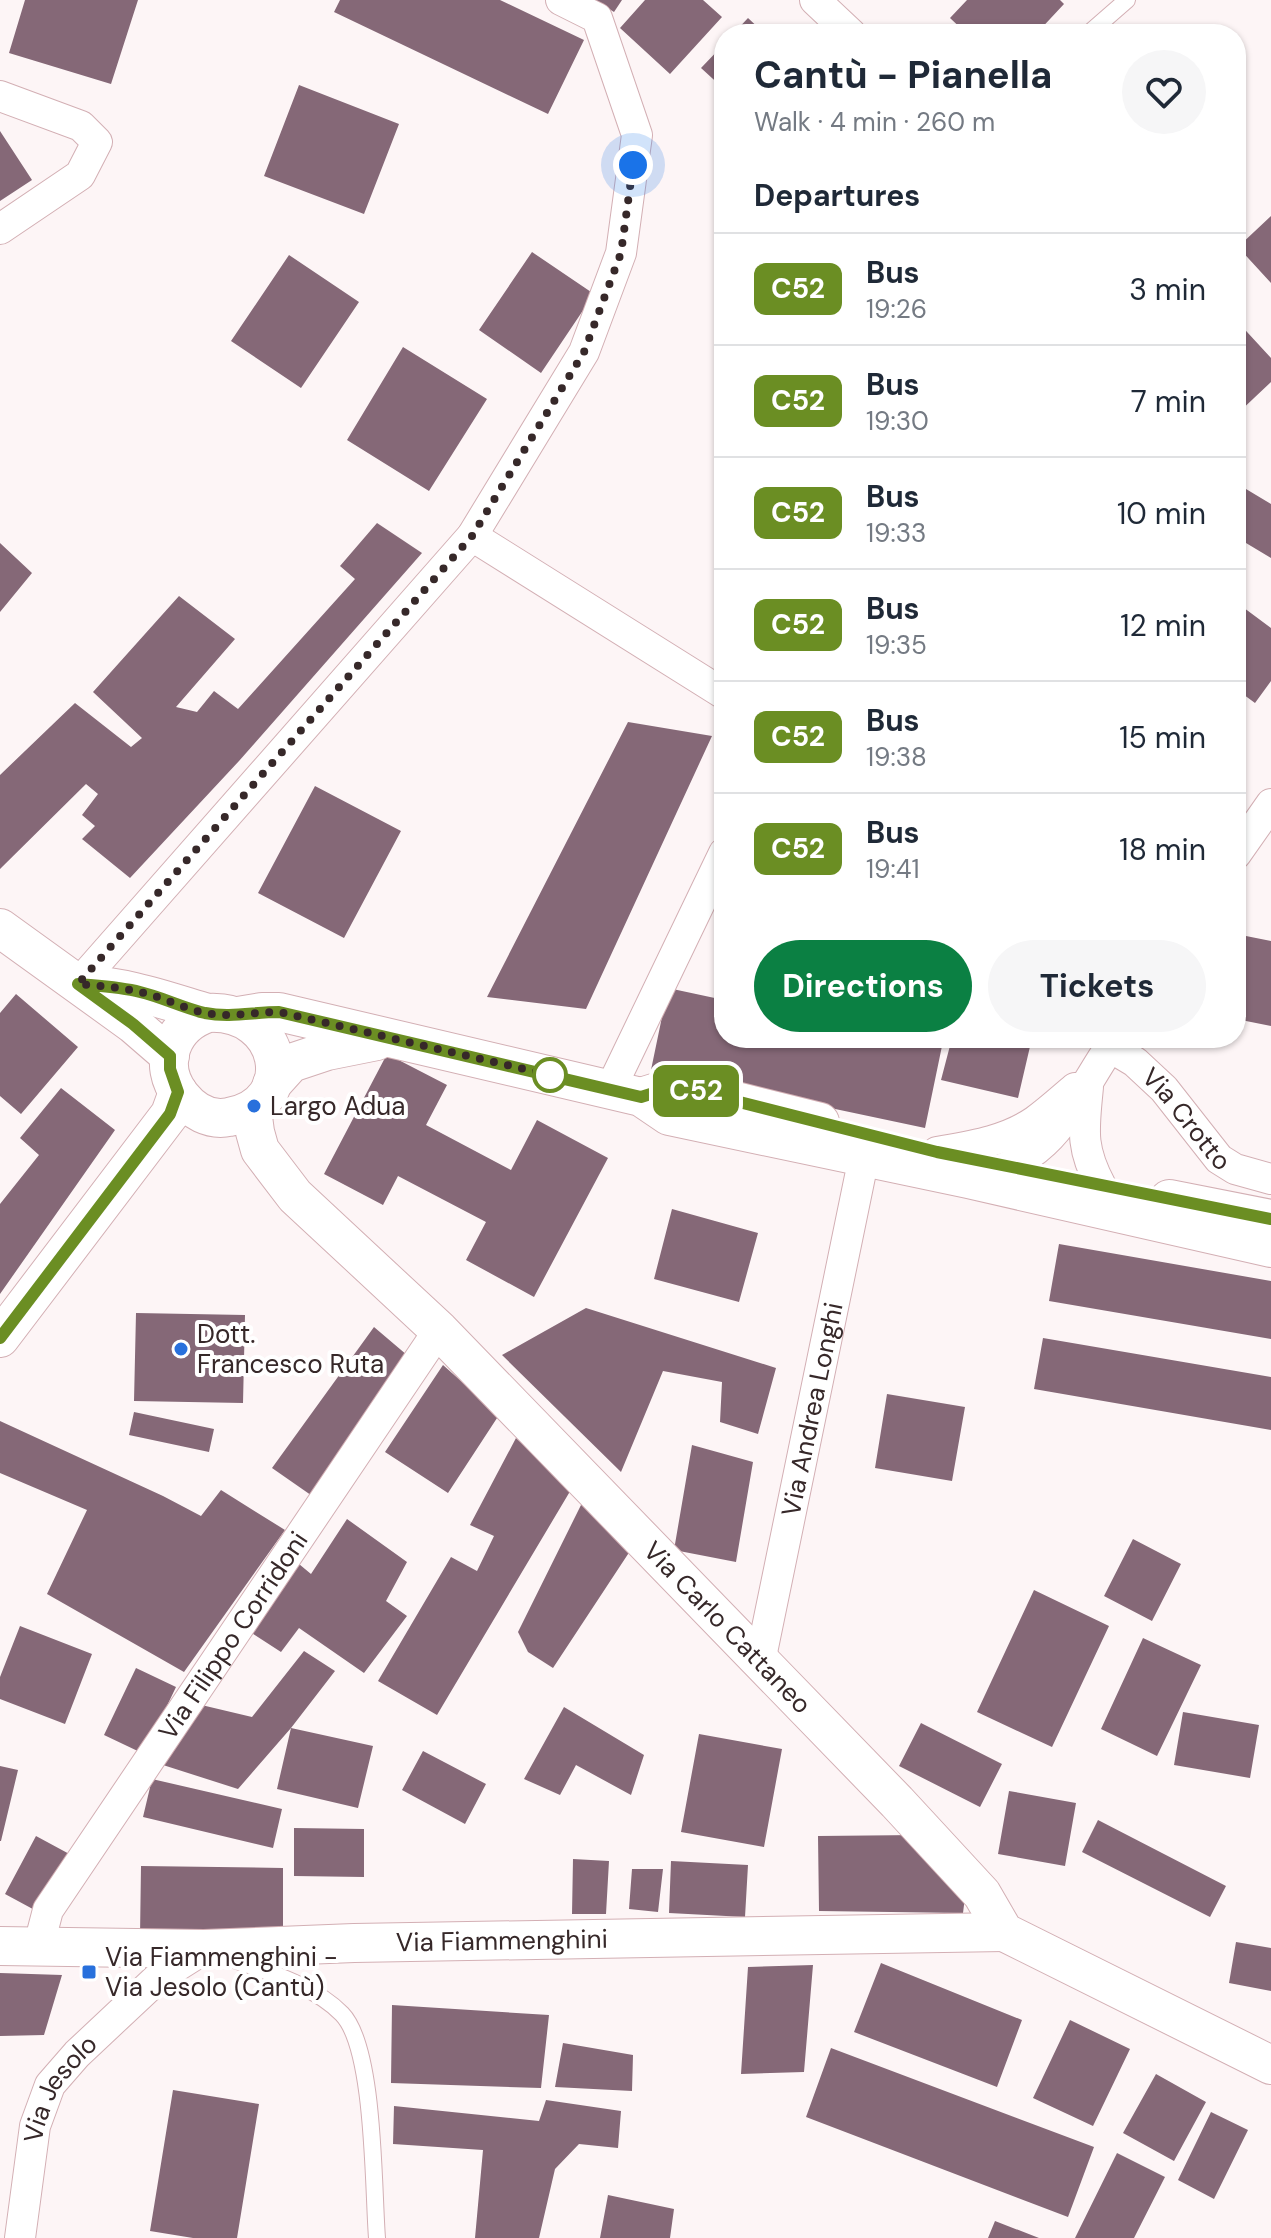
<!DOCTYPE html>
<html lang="en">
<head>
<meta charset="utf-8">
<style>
  body { margin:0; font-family:"DM Sans",sans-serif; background:#f6f6f7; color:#1f2937; height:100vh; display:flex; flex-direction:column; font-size:30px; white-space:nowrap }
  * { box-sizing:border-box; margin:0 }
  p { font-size:26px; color:#747a83 }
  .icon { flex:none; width:44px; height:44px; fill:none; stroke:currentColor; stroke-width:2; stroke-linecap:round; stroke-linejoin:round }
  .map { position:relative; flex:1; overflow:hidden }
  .panel { position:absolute; left:714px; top:24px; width:532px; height:1024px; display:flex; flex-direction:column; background:#fff; border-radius:32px; box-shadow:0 2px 6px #0004 }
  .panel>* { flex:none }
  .badge { padding:0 16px; border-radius:12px; font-size:28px; line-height:52px }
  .you { position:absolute; width:40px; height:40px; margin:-20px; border:6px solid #fff; border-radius:50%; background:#1a73e8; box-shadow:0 0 0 12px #1a73e833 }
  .map>.badge { position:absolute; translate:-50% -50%; box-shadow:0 0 0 4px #fff }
  h2 { padding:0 40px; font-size:30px; line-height:72px }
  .round { display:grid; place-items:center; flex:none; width:84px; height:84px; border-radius:42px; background:#f6f6f7 }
  .summary { display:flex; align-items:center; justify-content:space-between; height:136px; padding:0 40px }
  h1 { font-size:38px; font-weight:700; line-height:60px }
  .action { display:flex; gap:16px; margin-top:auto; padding:16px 40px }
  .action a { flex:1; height:92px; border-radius:48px; background:#0b8043; color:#fff; font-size:32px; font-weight:700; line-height:92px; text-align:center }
  .action a+a { background:#f6f6f7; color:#1f2937 }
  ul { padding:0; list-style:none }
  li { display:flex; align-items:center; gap:24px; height:112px; padding:0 40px; border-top:2px solid #e0e1e3 }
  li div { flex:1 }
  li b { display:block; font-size:30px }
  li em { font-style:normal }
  li .badge { min-width:88px; font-weight:700; text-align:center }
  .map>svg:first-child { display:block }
  .building { fill:#856877 }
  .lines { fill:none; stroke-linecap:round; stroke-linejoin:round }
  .service-casing { stroke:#d3afb4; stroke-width:18 }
  .minor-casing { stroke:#d3afb4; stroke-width:32 }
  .tertiary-casing { stroke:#d3afb4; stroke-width:40 }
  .service { stroke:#fff; stroke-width:16 }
  .minor { stroke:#fff; stroke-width:30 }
  .tertiary { stroke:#fff; stroke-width:38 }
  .line-casing { stroke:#fff; stroke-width:18 }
  .line { stroke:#6b8e23; stroke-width:12 }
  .walk { stroke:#362829; stroke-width:8; stroke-dasharray:0 14.4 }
  .stop-dot { fill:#fff; stroke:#6b8e23; stroke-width:4 }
  .poi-dot { fill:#2870dc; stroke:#fff; stroke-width:3 }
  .labels { text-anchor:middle; stroke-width:8; stroke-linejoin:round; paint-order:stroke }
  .poi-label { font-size:26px; fill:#362829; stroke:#fff; text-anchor:start }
  .street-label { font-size:26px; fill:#362829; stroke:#fff }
</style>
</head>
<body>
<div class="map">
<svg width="1271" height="2238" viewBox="0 0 1271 2238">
  <rect width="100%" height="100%" fill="#fdf5f6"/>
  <path class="building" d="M 25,0 L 138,0 L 111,84 L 9,53 Z
    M 340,0 L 500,0 L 584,40 L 548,114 L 334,12 Z
    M 595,0 L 622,0 L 614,12 Z
    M 645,0 L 703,0 L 722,17 L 670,74 L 620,28 Z
    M 967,0 L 1060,0 L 1064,4 L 1036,34 L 967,34 L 950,18 Z
    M 748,18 L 765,34 L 733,34 Z
    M 724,44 L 724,89 L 701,68 Z
    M 299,85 L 399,124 L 364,214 L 264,176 Z
    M 0,131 L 32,180 L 0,201 Z
    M 1271,216 L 1271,283 L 1238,247 Z
    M 532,252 L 594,294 L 541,373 L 479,330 Z
    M 289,255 L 359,302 L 301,388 L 231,341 Z
    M 1236,320 L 1271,358 L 1271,382 L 1236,415 Z
    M 403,347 L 487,399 L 429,491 L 347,440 Z
    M 1236,483 L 1271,504 L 1271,558 L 1236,537 Z
    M 377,523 L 422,553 L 239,761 L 130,878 L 82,839 L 95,826 L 82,815 L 98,794 L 86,784 L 0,869 L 0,775 L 75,703 L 131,747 L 142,738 L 93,692 L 179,596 L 235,639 L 176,707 L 197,712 L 214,691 L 238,709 L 355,579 L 340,566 Z
    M 0,543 L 32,573 L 0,612 Z
    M 1236,602 L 1271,628 L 1271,681 L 1255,703 L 1236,689 Z
    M 724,612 L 724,634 L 715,629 Z
    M 628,722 L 712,736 L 586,1009 L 487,997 Z
    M 315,786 L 401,831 L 344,938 L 258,893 Z
    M 1236,934 L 1271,941 L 1271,1026 L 1236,1019 Z
    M 668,988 L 724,1000 L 724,1038 L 906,1038 L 942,1046 L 925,1128 L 651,1070 Z
    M 16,994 L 78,1047 L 21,1114 L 0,1096 L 0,1013 Z
    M 952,1038 L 1032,1038 L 1018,1098 L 941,1080 Z
    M 387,1054 L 447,1085 L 426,1125 L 511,1170 L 537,1120 L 608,1158 L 534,1297 L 466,1260 L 486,1222 L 398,1176 L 383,1205 L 324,1174 Z
    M 61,1088 L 115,1130 L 0,1294 L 0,1204 L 39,1155 L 20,1138 Z
    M 672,1209 L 758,1233 L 739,1302 L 654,1279 Z
    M 1059,1244 L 1271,1281 L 1271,1339 L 1049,1301 Z
    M 586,1308 L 776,1368 L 758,1434 L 720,1422 L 722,1382 L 663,1371 L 621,1472 L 502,1355 Z
    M 136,1313 L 245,1315 L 243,1403 L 134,1401 Z
    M 374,1327 L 414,1361 L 318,1500 L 272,1468 Z
    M 1043,1338 L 1271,1377 L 1271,1430 L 1034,1389 Z
    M 443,1365 L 499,1415 L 448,1493 L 385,1452 Z
    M 887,1394 L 965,1407 L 952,1481 L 875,1468 Z
    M 134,1412 L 214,1429 L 209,1452 L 129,1435 Z
    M 0,1421 L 163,1496 L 201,1516 L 221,1490 L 285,1530 L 184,1672 L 47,1594 L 87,1510 L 0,1473 Z
    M 516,1438 L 572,1488 L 437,1715 L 378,1681 L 451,1557 L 477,1571 L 494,1536 L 470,1525 Z
    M 692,1445 L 753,1462 L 736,1562 L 674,1550 Z
    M 582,1503 L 632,1548 L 553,1668 L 528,1652 L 518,1632 Z
    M 347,1519 L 407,1562 L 386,1601 L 407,1616 L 364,1673 L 299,1628 L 281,1652 L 250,1632 L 299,1564 L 311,1574 Z
    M 1133,1539 L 1181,1564 L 1152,1621 L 1104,1596 Z
    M 1034,1590 L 1109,1626 L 1052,1747 L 977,1712 Z
    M 20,1626 L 92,1654 L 65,1724 L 0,1699 L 0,1677 Z
    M 1143,1638 L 1201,1665 L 1157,1756 L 1101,1729 Z
    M 304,1651 L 335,1671 L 291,1728 L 373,1746 L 358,1808 L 277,1789 L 291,1728 L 238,1789 L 163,1765 L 193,1703 L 252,1717 Z
    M 136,1668 L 176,1687 L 144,1754 L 104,1735 Z
    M 564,1707 L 644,1755 L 631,1795 L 576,1765 L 560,1795 L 524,1779 Z
    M 1183,1712 L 1259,1725 L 1250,1778 L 1174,1765 Z
    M 921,1723 L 1002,1764 L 980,1807 L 899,1766 Z
    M 699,1734 L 782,1749 L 764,1847 L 681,1832 Z
    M 423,1751 L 486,1784 L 465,1824 L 402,1790 Z
    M 0,1766 L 18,1770 L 1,1841 L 0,1841 Z
    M 152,1779 L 282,1809 L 273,1848 L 143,1817 Z
    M 1009,1791 L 1076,1803 L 1065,1866 L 998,1854 Z
    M 1098,1820 L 1226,1886 L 1210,1917 L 1082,1852 Z
    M 294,1828 L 364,1829 L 364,1877 L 294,1876 Z
    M 918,1835 L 966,1889 L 963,1913 L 819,1911 L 818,1836 Z
    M 36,1836 L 73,1856 L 42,1914 L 5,1894 Z
    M 573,1859 L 609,1861 L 606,1914 L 572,1914 Z
    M 671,1861 L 748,1865 L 745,1917 L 669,1913 Z
    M 141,1866 L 283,1868 L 283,1938 L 140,1936 Z
    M 632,1869 L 663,1869 L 658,1912 L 629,1909 Z
    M 1236,1942 L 1271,1948 L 1271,1991 L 1229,1983 Z
    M 881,1963 L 1022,2020 L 997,2087 L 854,2032 Z
    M 813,1965 L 804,2072 L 741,2074 L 748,1967 Z
    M 0,1973 L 62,1975 L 44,2035 L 0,2036 Z
    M 392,2005 L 549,2015 L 541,2088 L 391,2083 Z
    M 1070,2020 L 1130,2049 L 1093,2126 L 1033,2098 Z
    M 563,2043 L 633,2055 L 632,2091 L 555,2087 Z
    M 831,2048 L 1094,2147 L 1068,2217 L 806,2117 Z
    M 1156,2074 L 1206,2102 L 1174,2161 L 1123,2133 Z
    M 173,2090 L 259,2104 L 237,2238 L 193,2238 L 150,2231 Z
    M 546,2100 L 621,2111 L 618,2148 L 579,2144 L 555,2169 L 539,2238 L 475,2238 L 483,2150 L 393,2144 L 394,2106 L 539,2121 Z
    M 1211,2112 L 1248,2130 L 1214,2199 L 1178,2180 Z
    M 1117,2153 L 1165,2177 L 1134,2238 L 1075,2238 Z
    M 608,2195 L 674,2209 L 670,2238 L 600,2238 Z
    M 995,2221 L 1039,2238 L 988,2238 Z"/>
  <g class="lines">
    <defs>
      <path id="service" d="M 1088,34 L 1127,0
        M 232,1959 C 268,1972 315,1986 342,2014 C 375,2048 373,2188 377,2238"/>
      <g id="minor">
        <path d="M 815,0 L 851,34"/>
        <path d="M 0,96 L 81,126 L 97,142 L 80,175 L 0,229"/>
        <path d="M 472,536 L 724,694"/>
        <path d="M 1236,854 L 1271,804"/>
        <path d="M 78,984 L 472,536 L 584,352 L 621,253 L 637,135 L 597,18 L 561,0"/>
        <path id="s1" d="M 1110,1047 L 1135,1062 L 1164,1089 L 1219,1159 L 1235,1169 L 1271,1179"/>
        <path d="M 1088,1087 C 1084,1129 1080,1147 1101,1186"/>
        <path d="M 610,1090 L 724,853"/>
        <path d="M 937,1152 C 971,1146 1006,1141 1035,1121 C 1049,1111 1062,1099 1075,1088"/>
        <path d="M 968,1179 C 1059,1161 1069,1105 1116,1038"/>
        <path id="s2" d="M 760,1662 L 864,1157"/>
        <path id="s3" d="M 45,1948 L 42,1933 L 48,1910 L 439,1330"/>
        <path id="s4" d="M 20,2238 L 35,2126 L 50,2085 L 77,2054 L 158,1978 L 204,1949"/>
      </g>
      <g id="tertiary">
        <path d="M 0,928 L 133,1024 L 170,1056"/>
        <path d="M 79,984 C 129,987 161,999 208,1013"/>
        <path d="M 208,1013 C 283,1009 302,1104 229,1117 C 210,1121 193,1111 181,1096 C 156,1064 172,1025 208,1013 Z"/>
        <path d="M 238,1016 L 262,1012 L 279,1012 L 641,1097 L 669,1116 L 968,1179 L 1271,1248"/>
        <path d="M 272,1084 L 291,1063 L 327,1051 L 377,1041"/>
        <path d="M 641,1097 L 676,1086 L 820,1122"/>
        <path id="s5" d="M 255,1110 L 253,1117 L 255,1132 L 260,1150 L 295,1196 L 439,1330 L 897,1802 L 982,1894 L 1004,1932 L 1271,2065"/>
        <path d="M 1169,1199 L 1271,1219"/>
        <path d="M 0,1338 L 170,1114 L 178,1092"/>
        <path id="s6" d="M 0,1946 L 204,1949 L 354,1943 L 1004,1932"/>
      </g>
    </defs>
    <use href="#service" class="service-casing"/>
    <use href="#minor" class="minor-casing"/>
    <use href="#tertiary" class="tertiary-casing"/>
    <use href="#service" class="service"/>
    <use href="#minor" class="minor"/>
    <use href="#tertiary" class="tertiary"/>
  </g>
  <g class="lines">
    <defs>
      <path id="line" d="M 0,1338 L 170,1114 L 178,1092 L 170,1069 L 170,1056 L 133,1024 L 78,984 C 99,986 120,987 140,992 C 162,997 183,1008 205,1013 C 230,1018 254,1012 279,1012 L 641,1097 L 676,1086 L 937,1152 L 1271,1219"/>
    </defs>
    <use href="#line" class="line-casing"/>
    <use href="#line" class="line"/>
    <path class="walk" d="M 550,1075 L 279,1012 C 254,1012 230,1018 205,1013 C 183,1008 162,997 140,992 C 120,987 99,986 78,984 L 472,536 L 584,352 L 621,253 L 633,165"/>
  </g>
  <circle class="stop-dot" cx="550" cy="1075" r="16"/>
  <g class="poi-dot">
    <circle cx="254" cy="1106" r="8"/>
    <circle cx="181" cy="1349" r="8"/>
    <rect x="81" y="1964" width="16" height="16" rx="4"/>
  </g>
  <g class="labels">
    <g class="poi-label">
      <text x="270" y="1115">Largo Adua</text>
      <text x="197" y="1343">Dott.<tspan x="197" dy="30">Francesco Ruta</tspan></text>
      <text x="105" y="1966">Via Fiammenghini -<tspan x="105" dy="30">Via Jesolo (Cantù)</tspan></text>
    </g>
    <g class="street-label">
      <text dy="9" stroke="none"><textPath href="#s1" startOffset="106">Via Crotto</textPath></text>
      <text dy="9" stroke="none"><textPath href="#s2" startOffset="258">Via Andrea Longhi</textPath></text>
      <text dy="9" stroke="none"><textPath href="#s5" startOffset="710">Via Carlo Cattaneo</textPath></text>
      <text dy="9" stroke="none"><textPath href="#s3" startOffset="370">Via Filippo Corridoni</textPath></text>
      <text dy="9" stroke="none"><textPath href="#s6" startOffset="502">Via Fiammenghini</textPath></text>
      <text dy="9" stroke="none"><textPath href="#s4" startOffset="158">Via Jesolo</textPath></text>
    </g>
  </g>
</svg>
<div class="you" style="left:633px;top:165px"></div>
<b class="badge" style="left:696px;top:1091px;background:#6b8e23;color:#fff">C52</b>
<section class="panel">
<div class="summary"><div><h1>Cantù - Pianella</h1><p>Walk · 4 min · 260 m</p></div><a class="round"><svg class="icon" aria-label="heart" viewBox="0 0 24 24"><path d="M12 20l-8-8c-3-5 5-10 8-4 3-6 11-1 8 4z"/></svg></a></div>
<h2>Departures</h2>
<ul>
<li><span class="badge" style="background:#6b8e23;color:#fff">C52</span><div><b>Bus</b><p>19:26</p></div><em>3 min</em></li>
<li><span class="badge" style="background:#6b8e23;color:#fff">C52</span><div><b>Bus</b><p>19:30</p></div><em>7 min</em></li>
<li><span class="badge" style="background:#6b8e23;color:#fff">C52</span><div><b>Bus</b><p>19:33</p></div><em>10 min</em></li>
<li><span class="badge" style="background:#6b8e23;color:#fff">C52</span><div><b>Bus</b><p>19:35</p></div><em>12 min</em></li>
<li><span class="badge" style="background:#6b8e23;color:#fff">C52</span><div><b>Bus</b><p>19:38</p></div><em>15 min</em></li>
<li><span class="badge" style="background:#6b8e23;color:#fff">C52</span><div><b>Bus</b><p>19:41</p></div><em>18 min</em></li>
</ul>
<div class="action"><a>Directions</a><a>Tickets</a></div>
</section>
</div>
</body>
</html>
